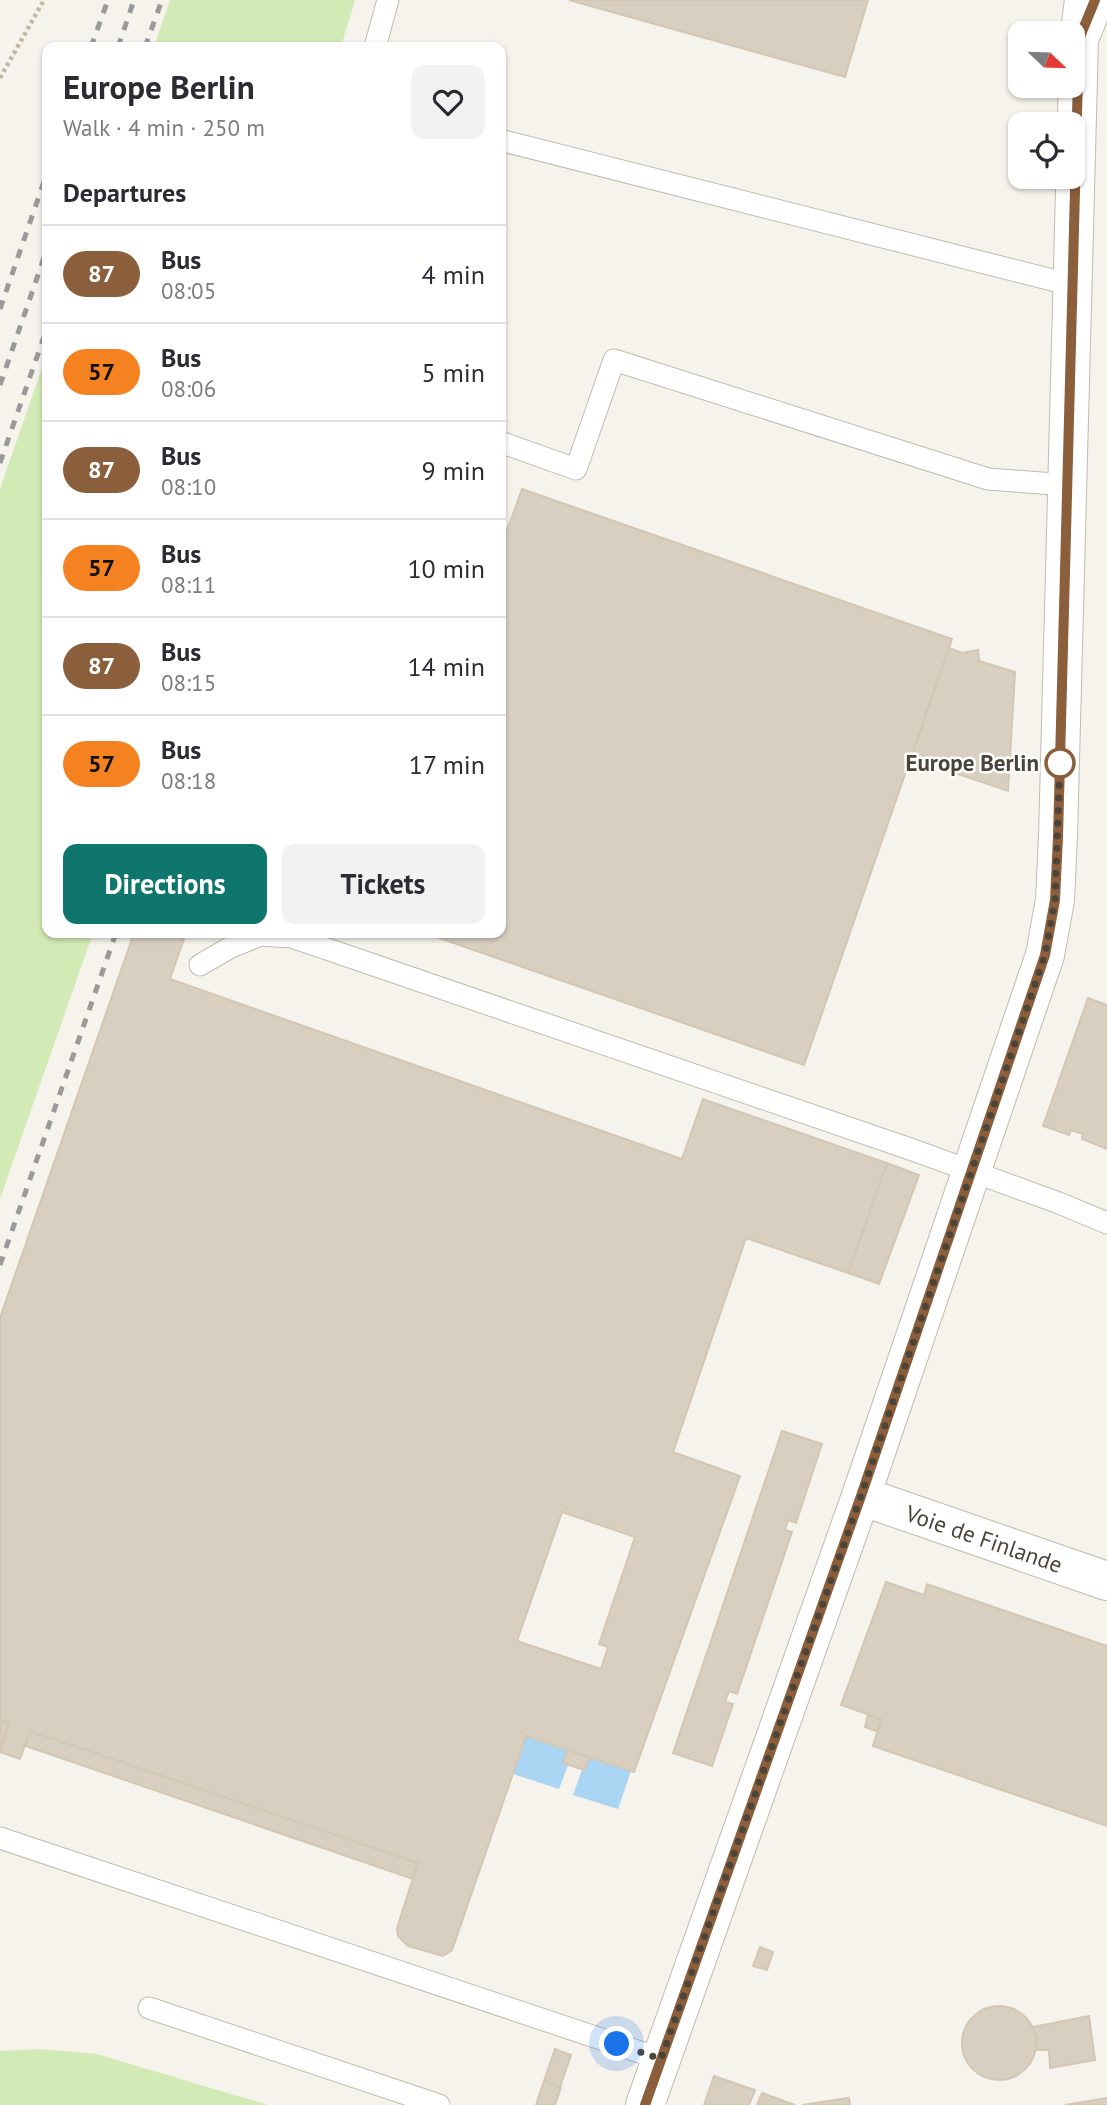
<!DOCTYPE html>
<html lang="en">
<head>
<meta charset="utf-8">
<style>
  body { margin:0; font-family:"PT Sans",sans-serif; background:#f2f2f3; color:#2b2b33; height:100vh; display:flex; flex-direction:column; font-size:26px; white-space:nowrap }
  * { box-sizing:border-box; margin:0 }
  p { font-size:23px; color:#7c7c81 }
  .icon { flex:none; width:38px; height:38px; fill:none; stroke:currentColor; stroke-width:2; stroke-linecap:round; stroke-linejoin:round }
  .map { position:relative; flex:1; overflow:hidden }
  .side { position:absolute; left:42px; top:42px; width:464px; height:896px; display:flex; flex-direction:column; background:#fff; border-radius:14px; box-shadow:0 2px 5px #0004 }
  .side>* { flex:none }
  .badge { padding:0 14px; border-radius:23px; font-size:24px; line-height:46px }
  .needle { width:46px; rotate:113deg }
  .controls { position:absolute; left:1008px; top:21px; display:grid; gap:14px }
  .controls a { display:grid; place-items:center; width:77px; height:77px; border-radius:14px; background:#fff; box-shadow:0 2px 5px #0004; font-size:35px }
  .you { position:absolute; width:35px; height:35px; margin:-18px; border:5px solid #fff; border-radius:50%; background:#1a73e8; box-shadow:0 0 0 10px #1a73e833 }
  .map>.badge { position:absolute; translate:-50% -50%; box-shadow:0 0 0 4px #fff }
  h2 { padding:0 21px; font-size:26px; line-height:63px }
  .round { display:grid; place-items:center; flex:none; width:74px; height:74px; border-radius:14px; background:#f2f2f3 }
  .head { display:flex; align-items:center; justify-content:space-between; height:119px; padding:0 21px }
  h1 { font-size:33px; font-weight:700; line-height:52px }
  .cta { display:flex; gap:14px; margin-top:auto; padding:14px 21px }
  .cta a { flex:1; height:80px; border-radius:14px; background:#0f766e; color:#fff; font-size:28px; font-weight:700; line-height:80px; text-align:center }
  .cta a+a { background:#f2f2f3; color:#2b2b33 }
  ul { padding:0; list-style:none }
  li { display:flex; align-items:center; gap:21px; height:98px; padding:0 21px; border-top:2px solid #e1e1e2 }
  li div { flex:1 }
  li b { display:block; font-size:26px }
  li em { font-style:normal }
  li .badge { min-width:77px; font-weight:700; text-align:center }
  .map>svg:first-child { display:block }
  .green { fill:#d2eab5 }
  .water { fill:#a9d4f2 }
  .building { fill:#d8cfc1; stroke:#d3c7b4; stroke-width:2; fill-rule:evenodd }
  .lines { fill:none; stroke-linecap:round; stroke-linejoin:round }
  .service-casing { stroke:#c2bbae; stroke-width:23 }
  .minor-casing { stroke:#c2bbae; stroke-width:40 }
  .tertiary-casing { stroke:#c2bbae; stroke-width:40 }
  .path { stroke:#c4b79f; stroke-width:4.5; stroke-dasharray:3.5 3.5; stroke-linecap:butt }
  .service { stroke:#fff; stroke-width:21 }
  .minor { stroke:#fff; stroke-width:38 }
  .tertiary { stroke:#fff; stroke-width:38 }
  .rail { stroke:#9a9a9a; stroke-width:5; stroke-dasharray:9 9; stroke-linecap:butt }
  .line-casing { stroke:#fff; stroke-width:16 }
  .line { stroke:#8b5e3c; stroke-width:10 }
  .walk { stroke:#4b4439; stroke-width:7; stroke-dasharray:0 12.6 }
  .stop-dot { fill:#fff; stroke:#8b5e3c; stroke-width:3.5 }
  .labels { text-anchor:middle; stroke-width:5; stroke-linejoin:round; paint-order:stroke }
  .stop-label { font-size:23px; font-weight:bold; fill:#4b4439; stroke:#fff; text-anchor:end }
  .street-label { font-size:23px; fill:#4b4439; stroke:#fff }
</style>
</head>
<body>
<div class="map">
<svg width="1107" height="2105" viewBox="0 0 1107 2105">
  <rect width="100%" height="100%" fill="#f6f3ec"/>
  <path class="green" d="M 170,0 L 355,0 L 341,47 L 154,47 Z
    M 47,353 L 47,933 L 93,933 L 0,1199 L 0,489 Z
    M 40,2049 L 97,2054 L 268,2105 L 0,2105 L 0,2051 Z"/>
  <path class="water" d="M 526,1736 L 568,1750 L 564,1763 L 568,1765 L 559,1789 L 513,1774 Z
    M 590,1757 L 631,1771 L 618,1809 L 573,1795 L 582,1770 L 584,1770 Z"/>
  <path class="building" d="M 569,0 L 868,0 L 845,77 Z
    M 522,489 L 952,639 L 804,1065 L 425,933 L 500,933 L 500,550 Z
    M 949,648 L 962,653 L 978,650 L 979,661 L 1015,672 L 1008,791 L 911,758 Z
    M 134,933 L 186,933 L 170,979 L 682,1159 L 703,1099 L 887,1163 L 848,1273 L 746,1238 L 673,1452 L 740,1476 L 634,1772 L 526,1736 L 452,1950 L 443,1956 L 408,1946 L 398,1936 L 397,1928 L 418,1863 L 30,1731 L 20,1759 L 0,1752 L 9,1723 L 0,1720 L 0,1318 ZM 562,1512 L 635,1537 L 599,1644 L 608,1647 L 601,1669 L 517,1641 Z
    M 1088,998 L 1107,1005 L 1107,1149 L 1082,1139 L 1083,1134 L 1071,1130 L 1069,1135 L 1043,1126 Z
    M 887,1163 L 919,1175 L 879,1284 L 848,1273 Z
    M 782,1431 L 822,1444 L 796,1523 L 788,1520 L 785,1530 L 792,1532 L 737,1694 L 729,1691 L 725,1702 L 733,1704 L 712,1766 L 673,1753 Z
    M 886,1582 L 924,1595 L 927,1584 L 1107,1646 L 1107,1826 L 873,1746 L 881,1719 L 841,1705 Z
    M 868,1715 L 881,1719 L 878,1732 L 865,1727 Z
    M 0,1720 L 9,1723 L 0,1749 Z
    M 30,1731 L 418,1863 L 413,1879 L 26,1746 Z
    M 568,1750 L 590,1757 L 584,1770 L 563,1763 Z
    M 760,1947 L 773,1952 L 767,1970 L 753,1966 Z
    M962 2043a37 37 0 1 1 74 0a37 37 0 1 1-74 0Z
    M 1089,2016 L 1095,2060 L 1050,2068 L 1049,2050 L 1036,2050 L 1037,2039 L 1033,2027 Z
    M 555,2049 L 571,2055 L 560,2087 L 544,2081 Z
    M 714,2076 L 755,2090 L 749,2105 L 704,2105 Z
    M 544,2081 L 561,2087 L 555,2105 L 536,2105 Z
    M 762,2093 L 795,2105 L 757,2105 Z
    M 849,2098 L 850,2105 L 802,2105 Z
    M 1107,2098 L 1107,2105 L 1065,2105 Z"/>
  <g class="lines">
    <defs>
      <path id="service" d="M 375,47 L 388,0
        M 500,140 L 1072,285
        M 500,442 L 576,469 L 614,360 L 988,479 L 1067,485
        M 200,965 L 231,947 L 261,935 L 292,937 L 913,1150 L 1059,1203 L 1107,1223
        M 0,1838 L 661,2059
        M 149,2008 L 439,2105"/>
      <path id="minor" d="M 861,1496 L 1107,1581"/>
      <path id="tertiary" d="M 1084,0 L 1079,39 L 1095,0
        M 645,2105 L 861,1496 L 1045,955 L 1055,900 L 1058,837 L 1079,39"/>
    </defs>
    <use href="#service" class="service-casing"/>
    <use href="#minor" class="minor-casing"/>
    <use href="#tertiary" class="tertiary-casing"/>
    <path class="path" d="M 0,78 L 44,0"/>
    <use href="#service" class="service"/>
    <use href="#minor" class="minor"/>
    <use href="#tertiary" class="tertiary"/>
    <path class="rail" d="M 91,47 L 108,0
      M 118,47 L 134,0
      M 145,47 L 162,0
      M 0,309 L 47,173
      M 0,385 L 47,249
      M 0,463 L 47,328
      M 0,1265 L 116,933"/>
  </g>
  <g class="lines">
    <defs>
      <path id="line" d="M 645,2105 L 861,1496 L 1045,955 L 1055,900 L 1058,837 L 1079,39 L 1095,0"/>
    </defs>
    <use href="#line" class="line-casing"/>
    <use href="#line" class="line"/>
    <path class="walk" d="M 617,2044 L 661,2059 L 861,1496 L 1045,955 L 1055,900 L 1060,763"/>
  </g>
  <circle class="stop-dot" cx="1060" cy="763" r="14"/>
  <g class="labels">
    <g class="stop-label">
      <text x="1039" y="771">Europe Berlin</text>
    </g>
    <g class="street-label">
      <text transform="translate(984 1539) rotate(19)" y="8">Voie de Finlande</text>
    </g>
  </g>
</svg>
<div class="controls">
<a><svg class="needle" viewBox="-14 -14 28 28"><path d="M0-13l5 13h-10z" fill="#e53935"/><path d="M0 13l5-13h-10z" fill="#7c7c81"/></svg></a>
<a><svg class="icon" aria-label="locate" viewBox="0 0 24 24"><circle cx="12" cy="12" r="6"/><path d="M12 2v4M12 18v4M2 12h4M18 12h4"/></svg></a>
</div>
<div class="you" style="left:617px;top:2044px"></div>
<section class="side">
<div class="head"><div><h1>Europe Berlin</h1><p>Walk · 4 min · 250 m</p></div><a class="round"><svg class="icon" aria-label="heart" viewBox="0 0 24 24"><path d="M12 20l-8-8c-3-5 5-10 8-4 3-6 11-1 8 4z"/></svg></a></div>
<h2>Departures</h2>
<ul>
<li><span class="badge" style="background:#8b5e3c;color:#fff">87</span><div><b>Bus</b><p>08:05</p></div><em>4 min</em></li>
<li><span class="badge" style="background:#f58220;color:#111">57</span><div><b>Bus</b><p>08:06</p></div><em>5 min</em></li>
<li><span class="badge" style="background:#8b5e3c;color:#fff">87</span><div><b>Bus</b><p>08:10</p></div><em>9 min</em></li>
<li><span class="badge" style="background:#f58220;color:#111">57</span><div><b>Bus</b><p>08:11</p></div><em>10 min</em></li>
<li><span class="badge" style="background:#8b5e3c;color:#fff">87</span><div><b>Bus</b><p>08:15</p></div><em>14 min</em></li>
<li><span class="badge" style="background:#f58220;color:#111">57</span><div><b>Bus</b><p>08:18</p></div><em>17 min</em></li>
</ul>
<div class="cta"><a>Directions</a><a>Tickets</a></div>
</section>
</div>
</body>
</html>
